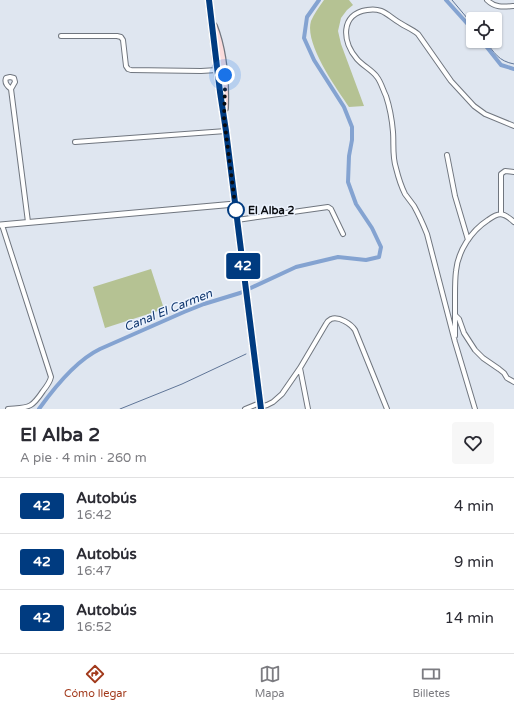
<!DOCTYPE html>
<html lang="es">
<head>
<meta charset="utf-8">
<style>
  body { margin:0; font-family:"Varela Round",sans-serif; background:#f7f7f7; color:#2b2b33; height:100vh; display:flex; flex-direction:column; font-size:15px; white-space:nowrap }
  * { box-sizing:border-box; margin:0 }
  p { font-size:13px; color:#7c7c81 }
  .icon { flex:none; width:22px; height:22px; fill:none; stroke:currentColor; stroke-width:2; stroke-linecap:round; stroke-linejoin:round }
  .map { position:relative; height:409px; overflow:hidden }
  .drawer { display:flex; flex-direction:column; background:#fff; flex:1 }
  .drawer>* { flex:none }
  .badge { padding:0 8px; border-radius:3px; font-size:14px; line-height:26px }
  .tools { position:absolute; left:466px; top:12px; display:grid; gap:8px }
  .tools a { display:grid; place-items:center; width:36px; height:36px; border-radius:4px; background:#fff; box-shadow:0 1px 3px #0004; font-size:20px }
  .you { position:absolute; width:20px; height:20px; margin:-10px; border:3px solid #fff; border-radius:50%; background:#1a73e8; box-shadow:0 0 0 6px #1a73e833 }
  .map>.badge { position:absolute; translate:-50% -50%; box-shadow:0 0 0 2px #fff }
  .round { display:grid; place-items:center; flex:none; width:42px; height:42px; border-radius:4px; background:#f7f7f7 }
  .headline { display:flex; align-items:center; justify-content:space-between; height:68px; padding:0 20px }
  h1 { font-size:19px; font-weight:800; line-height:30px }
  ul { padding:0; list-style:none }
  li { display:flex; align-items:center; gap:12px; height:56px; padding:0 20px; border-top:1px solid #e1e1e2 }
  li div { flex:1 }
  li b { display:block; font-size:15px }
  li em { font-style:normal }
  li .badge { min-width:44px; font-weight:700; text-align:center }
  .tabs { display:flex; justify-content:space-around; align-items:center; height:56px; border-top:1px solid #e1e1e2; background:#fff; font-size:11px; color:#7c7c81 }
  .tabs a { display:grid; justify-items:center; gap:2px }
  .tabs .current { color:#a23a1c }
  .map>svg:first-child { display:block }
  .green { fill:#b5c293 }
  .lines { fill:none; stroke-linecap:round; stroke-linejoin:round }
  .stream { stroke:#5f7597; stroke-width:1 }
  .canal { stroke:#84a3d1; stroke-width:4 }
  .minor-casing { stroke:#70767f; stroke-width:6 }
  .tertiary-casing { stroke:#70767f; stroke-width:7 }
  .secondary-casing { stroke:#70767f; stroke-width:8 }
  .minor { stroke:#fff; stroke-width:4 }
  .tertiary { stroke:#fff; stroke-width:5 }
  .secondary { stroke:#fbdcdc; stroke-width:5.5 }
  .line-casing { stroke:#fff; stroke-width:9 }
  .line { stroke:#003b80; stroke-width:6 }
  .walk { stroke:#090b0f; stroke-width:4; stroke-dasharray:0 7.2 }
  .stop-dot { fill:#fff; stroke:#003b80; stroke-width:2 }
  .labels { text-anchor:middle; stroke-width:3; stroke-linejoin:round; paint-order:stroke }
  .stop-label { font-size:11px; font-weight:bold; fill:#090b0f; stroke:#ecf3fe; text-anchor:start }
  .water-label { font-size:12px; font-style:italic; fill:#0f366e; stroke:#ecf3fe }
</style>
</head>
<body>
<div class="map">
<svg width="514" height="409" viewBox="0 0 514 409">
  <rect width="100%" height="100%" fill="#dfe6f0"/>
  <path class="green" d="M 324,0 L 349,0 L 353,5 L 347,10 L 341,18 L 338,31 L 341,44 L 364,106 L 349,107 C 337,89 304,44 311,21 C 314,14 319,7 324,0 Z
    M 151,269 L 164,309 L 105,328 L 93,287 Z"/>
  <g class="lines">
    <path class="stream" d="M 452,0 L 473,25
      M 485,41 C 495,53 498,61 514,64
      M 120,409 L 182,384 L 246,354"/>
    <path class="canal" d="M 446,0 L 473,30
      M 482,41 L 501,65 L 514,69
      M 39,409 C 54,388 77,360 100,349 L 184,312 L 204,304 L 240,293 L 296,267 L 338,257 L 366,260 L 379,257 L 381,247 L 372,228 L 356,204 L 348,182 L 349,156 L 352,140 L 352,127 L 344,107 L 314,60 L 304,38 L 307,17 L 319,0"/>
    <defs>
      <path id="minor" d="M 487,0 C 495,8 503,7 514,6
        M 61,36 L 117,36 L 121,37 L 123,40 L 126,66 L 128,69 L 131,70 L 201,71 L 217,70
        M 11,89 L 15,82 L 14,78 L 10,77 L 6,78 C 4,83 7,86 11,89 L 28,222
        M 75,142 L 226,131
        M 447,155 L 455,196 L 468,240
        M 501,214 L 501,174 L 505,171 L 514,172
        M 237,220 L 328,207 L 331,209 L 343,234
        M 2,225 L 51,377 C 50,382 47,386 43,391 C 31,409 29,407 8,409
        M 455,315 L 459,319 L 464,333 L 475,350 L 483,358 L 499,369 L 504,373 L 507,378 L 514,382
        M 455,336 C 455,322 455,309 455,296 C 455,288 455,279 456,271 C 458,251 471,231 488,220 C 499,212 503,212 514,222
        M 300,368 L 308,409
        M 260,407 L 267,405 L 273,402 L 282,394 L 300,368 L 326,324 C 327,322 329,320 331,319 C 339,316 351,324 355,330 L 387,409
        M 245,409 L 260,403
        M 475,409 L 455,342 L 427,234 C 423,224 419,215 414,206 C 411,202 408,198 405,194 C 401,186 398,176 396,168 C 392,156 394,144 393,132 C 392,120 390,108 386,96 C 383,90 381,82 377,77 C 372,70 363,66 357,59 C 342,42 340,14 367,10 C 383,7 388,16 400,23 C 406,27 412,29 418,34 L 451,81 L 474,106 L 485,114 L 514,126"/>
      <path id="tertiary" d="M 0,225 L 235,204"/>
      <path id="secondary" d="M 209,0 L 218,78 L 226,131 L 261,409
        M 214,26 C 224,52 226,80 225,108"/>
    </defs>
    <use href="#minor" class="minor-casing"/>
    <use href="#tertiary" class="tertiary-casing"/>
    <use href="#secondary" class="secondary-casing"/>
    <use href="#minor" class="minor"/>
    <use href="#tertiary" class="tertiary"/>
    <use href="#secondary" class="secondary"/>
  </g>
  <g class="lines">
    <defs>
      <path id="line" d="M 209,0 L 220,92 L 226,131 L 261,409"/>
    </defs>
    <use href="#line" class="line-casing"/>
    <use href="#line" class="line"/>
    <path class="walk" d="M 225,75 L 225,88 L 224,118 L 236,212 L 236,210"/>
  </g>
  <circle class="stop-dot" cx="236" cy="210" r="8"/>
  <g class="labels">
    <g class="stop-label">
      <text x="248" y="214">El Alba 2</text>
    </g>
    <g class="water-label">
      <text transform="translate(168 310) rotate(-22)" y="4">Canal El Carmen</text>
    </g>
  </g>
</svg>
<div class="tools">
<a><svg class="icon" aria-label="locate" viewBox="0 0 24 24"><circle cx="12" cy="12" r="6"/><path d="M12 2v4M12 18v4M2 12h4M18 12h4"/></svg></a>
</div>
<div class="you" style="left:225px;top:75px"></div>
<b class="badge" style="left:243px;top:266px;background:#003b80;color:#fff">42</b>
</div>
<section class="drawer">
<div class="headline"><div><h1>El Alba 2</h1><p>A pie · 4 min · 260 m</p></div><a class="round"><svg class="icon" aria-label="heart" viewBox="0 0 24 24"><path d="M12 20l-8-8c-3-5 5-10 8-4 3-6 11-1 8 4z"/></svg></a></div>
<ul>
<li><span class="badge" style="background:#003b80;color:#fff">42</span><div><b>Autobús</b><p>16:42</p></div><em>4 min</em></li>
<li><span class="badge" style="background:#003b80;color:#fff">42</span><div><b>Autobús</b><p>16:47</p></div><em>9 min</em></li>
<li><span class="badge" style="background:#003b80;color:#fff">42</span><div><b>Autobús</b><p>16:52</p></div><em>14 min</em></li>
</ul>
</section>
<nav class="tabs">
<a class="current"><svg class="icon" aria-label="directions" viewBox="0 0 24 24"><path d="M12 3l9 9-9 9-9-9zM9 14v-3h6M13 9l2 2-2 2"/></svg>Cómo llegar</a>
<a><svg class="icon" aria-label="map" viewBox="0 0 24 24"><path d="M3 6l6-2 6 2 6-2v14l-6 2-6-2-6 2zM9 4v14M15 6v14"/></svg>Mapa</a>
<a><svg class="icon" aria-label="tickets" viewBox="0 0 24 24"><path d="M3 7h18v10H3zM15 7v10"/></svg>Billetes</a>
</nav>
</body>
</html>
